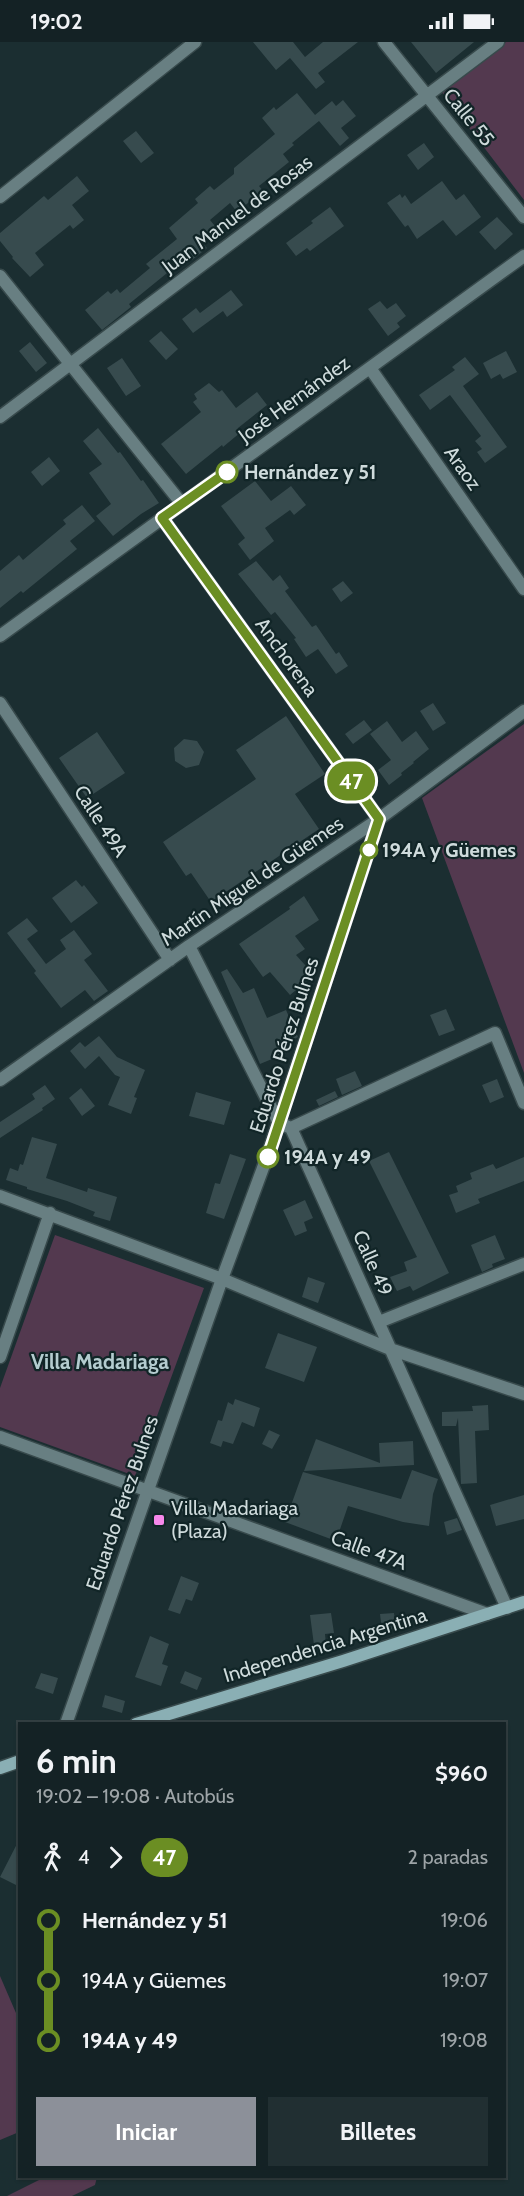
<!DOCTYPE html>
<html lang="es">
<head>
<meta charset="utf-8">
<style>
  body { margin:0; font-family:Cabin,sans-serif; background:#212f32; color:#f1f3f6; height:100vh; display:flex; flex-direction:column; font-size:22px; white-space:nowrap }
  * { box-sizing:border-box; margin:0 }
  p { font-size:20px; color:#9da4a7 }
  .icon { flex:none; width:33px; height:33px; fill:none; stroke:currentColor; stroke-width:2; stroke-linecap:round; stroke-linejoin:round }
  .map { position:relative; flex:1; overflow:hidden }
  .details { position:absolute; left:18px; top:1680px; width:488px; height:456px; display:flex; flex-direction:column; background:#142225; border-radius:0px; box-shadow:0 2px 4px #0004,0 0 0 2px #333f42 }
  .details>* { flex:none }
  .badge { padding:0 12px; border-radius:20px; font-size:21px; line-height:39px }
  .map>.badge { position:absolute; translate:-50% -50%; box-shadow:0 0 0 3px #fff }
  .legs { display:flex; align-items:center; gap:9px; height:66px; padding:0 18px; font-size:20px }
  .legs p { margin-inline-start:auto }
  .headline { display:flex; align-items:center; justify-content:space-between; height:102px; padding:0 18px }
  h1 { font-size:33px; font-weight:700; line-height:45px }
  .button { display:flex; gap:12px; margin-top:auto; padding:12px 18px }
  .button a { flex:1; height:69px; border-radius:0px; background:#8c9099; color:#fff; font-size:24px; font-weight:700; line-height:69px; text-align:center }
  .button a+a { background:#212f32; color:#f1f3f6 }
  ul { padding:0 18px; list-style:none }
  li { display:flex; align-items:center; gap:21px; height:60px; font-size:22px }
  li i { display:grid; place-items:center; width:9px; height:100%; margin:0 8px; background:currentColor }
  li i::after { content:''; width:15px; height:15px; margin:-8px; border:4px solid; border-radius:50%; background:#142225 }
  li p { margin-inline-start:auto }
  li:first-child i { background:linear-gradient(#0000 50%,currentColor 0) }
  li:last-child i { background:linear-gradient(currentColor 50%,#0000 0) }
  .status { display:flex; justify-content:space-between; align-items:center; height:42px; padding:0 30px; background:#142225; direction:ltr }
  .status svg { height:16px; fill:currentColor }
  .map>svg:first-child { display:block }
  .green { fill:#53394f }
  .building { fill:#374b4e }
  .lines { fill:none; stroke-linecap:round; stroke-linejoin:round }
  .street-casing { stroke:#384a4c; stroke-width:15 }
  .secondary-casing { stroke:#384a4c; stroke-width:15 }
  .street { stroke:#687f82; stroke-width:12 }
  .secondary { stroke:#8aafb4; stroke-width:12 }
  .line-1-casing { stroke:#fff; stroke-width:14 }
  .line-1 { stroke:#6b8e23; stroke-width:9 }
  .stop-1-dot { fill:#fff; stroke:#6b8e23; stroke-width:3 }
  .poi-dot { fill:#f788eb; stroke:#112527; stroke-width:2 }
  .labels { text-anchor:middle; stroke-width:4.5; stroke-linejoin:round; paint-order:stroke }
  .street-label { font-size:20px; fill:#cfdbdc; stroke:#112527 }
  .stop-label { font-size:20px; font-weight:bold; fill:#cfdbdc; stroke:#112527; text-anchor:start }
  .poi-label { font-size:20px; fill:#cfdbdc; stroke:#112527; text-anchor:start }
  .neighbourhood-label { font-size:21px; font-weight:bold; fill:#b4cccf; stroke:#112527 }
</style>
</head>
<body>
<div class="status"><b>19:02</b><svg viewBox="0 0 49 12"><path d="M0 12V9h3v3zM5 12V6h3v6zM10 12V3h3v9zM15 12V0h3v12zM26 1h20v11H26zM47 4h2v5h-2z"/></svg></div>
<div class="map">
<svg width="524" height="2154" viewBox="0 0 524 2154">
  <rect width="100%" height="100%" fill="#1b2e31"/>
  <path class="green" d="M 506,0 L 524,0 L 524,158 L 441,49 Z
    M 524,682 L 524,1031 L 422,756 Z
    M 55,1193 L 204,1246 L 135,1434 L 0,1385 L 0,1346 Z
    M 0,1934 L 19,1978 L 19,2090 L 0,2098 Z
    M 47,2134 L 97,2134 L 97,2135 L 95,2143 L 72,2154 L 7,2154 Z"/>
  <path class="building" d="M 253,0 L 293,0 L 305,15 L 323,0 L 358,0 L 318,31 L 325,40 L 316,47 L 290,16 L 276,28 Z
    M 411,0 L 474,0 L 436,31 Z
    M 297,51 L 315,73 L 332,59 L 336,64 L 343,58 L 356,74 L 341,86 L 349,96 L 340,104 L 319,79 L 292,101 L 294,103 L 283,112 L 289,120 L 259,144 L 268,155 L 259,163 L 254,156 L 237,170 L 230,161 L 210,178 L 219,189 L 203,202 L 207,206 L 192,218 L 188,214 L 129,262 L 131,265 L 102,288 L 85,268 L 108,249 L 111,252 L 117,247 L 120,251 L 150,226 L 146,222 L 177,197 L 169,186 L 198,161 L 195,157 L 210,144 L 214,148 L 234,132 L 234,126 L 275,92 L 262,76 L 274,65 L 276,68 Z
    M 136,89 L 154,111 L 141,121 L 123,99 Z
    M 424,101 L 434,115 L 418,128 L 407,113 Z
    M 77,134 L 89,149 L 72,163 L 84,178 L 73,187 L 70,183 L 35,211 L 44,223 L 30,235 L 12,216 L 13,215 L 0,199 L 0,191 L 44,154 L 48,158 Z
    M 442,139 L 456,158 L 464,152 L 481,175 L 456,194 L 443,178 L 417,197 L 408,183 L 405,185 L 387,161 L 400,152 L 402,156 L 405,153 L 411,162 Z
    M 330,165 L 344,184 L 310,209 L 307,206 L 296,214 L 286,201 L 313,181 L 311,179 Z
    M 497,175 L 513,192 L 495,208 L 479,190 Z
    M 231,248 L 243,263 L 227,275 L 223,269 L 193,291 L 182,277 L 196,266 L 200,271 Z
    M 380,259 L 387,267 L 396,261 L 406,274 L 397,281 L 400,285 L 388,294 L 368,267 Z
    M 161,289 L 178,307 L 166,318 L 149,299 Z
    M 30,300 L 47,321 L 36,330 L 19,309 Z
    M 506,309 L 517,330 L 503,337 L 500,332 L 491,337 L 483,321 Z
    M 465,315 L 479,332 L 463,344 L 507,405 L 485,421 L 477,410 L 482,407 L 475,399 L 481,394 L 450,353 L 430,368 L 419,353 L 455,328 L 452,325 Z
    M 122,316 L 141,344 L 126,354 L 107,326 Z
    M 209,341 L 219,350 L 222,348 L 236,366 L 257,350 L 267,363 L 238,386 L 241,390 L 223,405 L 222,403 L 186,432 L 161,402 L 201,370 L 193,360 L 197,357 L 194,352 Z
    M 98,386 L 118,411 L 120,410 L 141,439 L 143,438 L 159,461 L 141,472 L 113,494 L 96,474 L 111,462 L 89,431 L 102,422 L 83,399 Z
    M 49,415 L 60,429 L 42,444 L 31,430 Z
    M 255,439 L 271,459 L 291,444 L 306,463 L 294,473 L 290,468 L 265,486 L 274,499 L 250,518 L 238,502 L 245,496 L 221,464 Z
    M 82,463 L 95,479 L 70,499 L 77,507 L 23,551 L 21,549 L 0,566 L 0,529 L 19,513 L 23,518 L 66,482 L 63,478 Z
    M 256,519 L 273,539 L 280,533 L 289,546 L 285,549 L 312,585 L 316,583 L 336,612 L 339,610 L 348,624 L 336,632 L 318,607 L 306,615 L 294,597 L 296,596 L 275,570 L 271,573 L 238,532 Z
    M 343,539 L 353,551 L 341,560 L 332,547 Z
    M 433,661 L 446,681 L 433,689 L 420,669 Z
    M 286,674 L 325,732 L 295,752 L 319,787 L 211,860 L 191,831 L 186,834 L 163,800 L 256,737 L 236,708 Z
    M 364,678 L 372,688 L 353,702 L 345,692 Z
    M 387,679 L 402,700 L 416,689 L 429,707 L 413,720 L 414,721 L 401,731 L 402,733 L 389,743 L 378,728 L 391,718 L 370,692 Z
    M 97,690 L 125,731 L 87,756 L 59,716 Z
    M 184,697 L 197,699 L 204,710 L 199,723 L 186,726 L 175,719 L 174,706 Z
    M 76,838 L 82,845 L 84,843 L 98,861 L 71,881 L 52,856 Z
    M 304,854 L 319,878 L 295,894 L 305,907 L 296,913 L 314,933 L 290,953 L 270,930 L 263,935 L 239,902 L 290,867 L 289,865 Z
    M 27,876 L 38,889 L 27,897 L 46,922 L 66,907 L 60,898 L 74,888 L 92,912 L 84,918 L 108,949 L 94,959 L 85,948 L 61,966 L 34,931 L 36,929 L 7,891 Z
    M 227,927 L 243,951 L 254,946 L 267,976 L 286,968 L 298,995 L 287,1001 L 291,1009 L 260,1022 L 221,930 Z
    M 446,967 L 455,988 L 439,994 L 430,973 Z
    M 99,994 L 117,1015 L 145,1028 L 134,1055 L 137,1056 L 131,1072 L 108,1063 L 120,1035 L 115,1033 L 99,1014 L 85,1027 L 70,1009 L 80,1000 L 85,1005 Z
    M 355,1029 L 362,1044 L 342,1053 L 336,1037 Z
    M 497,1037 L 504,1055 L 490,1061 L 482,1043 Z
    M 45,1043 L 55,1057 L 42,1066 L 43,1068 L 0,1096 L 0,1080 L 35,1057 L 32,1052 Z
    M 81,1046 L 95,1064 L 82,1074 L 69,1056 Z
    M 335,1049 L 338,1055 L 319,1064 L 316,1058 Z
    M 196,1050 L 231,1060 L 224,1083 L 189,1074 Z
    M 32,1095 L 57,1102 L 46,1136 L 87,1150 L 88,1146 L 117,1155 L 110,1179 L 93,1174 L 95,1170 L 67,1159 L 27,1147 L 27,1145 L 6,1138 L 10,1126 L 18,1129 L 20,1122 L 23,1123 Z
    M 389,1110 L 449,1231 L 413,1249 L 410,1244 L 397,1249 L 390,1235 L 407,1229 L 404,1220 L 417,1215 L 369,1119 Z
    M 230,1112 L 246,1117 L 224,1177 L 206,1171 L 215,1141 L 220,1142 Z
    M 524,1115 L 524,1139 L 478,1157 L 480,1161 L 456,1171 L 449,1153 L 458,1150 L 456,1144 L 472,1137 L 470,1131 L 493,1122 L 496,1127 Z
    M 305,1158 L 313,1176 L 304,1180 L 307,1189 L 295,1194 L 283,1168 Z
    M 495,1193 L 505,1217 L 492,1222 L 493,1225 L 482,1230 L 471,1203 Z
    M 308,1235 L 325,1241 L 318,1261 L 302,1255 Z
    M 278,1291 L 317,1305 L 304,1340 L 265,1326 Z
    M 235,1357 L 260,1366 L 254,1385 L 242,1380 L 233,1402 L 223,1399 L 221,1405 L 210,1401 L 218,1378 L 222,1379 L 228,1360 L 233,1363 Z
    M 488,1363 L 489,1388 L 475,1389 L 477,1441 L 461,1442 L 458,1376 L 456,1384 L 442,1384 L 442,1370 L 473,1369 L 472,1364 Z
    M 269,1388 L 280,1393 L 272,1407 L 262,1402 Z
    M 316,1397 L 380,1421 L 379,1401 L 413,1399 L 414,1423 L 304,1429 Z
    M 412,1428 L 438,1437 L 433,1452 L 429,1484 L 403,1480 L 348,1464 L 336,1499 L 285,1480 L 303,1430 L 401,1457 Z
    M 524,1453 L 524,1477 L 496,1484 L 490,1463 Z
    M 457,1476 L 462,1488 L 447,1493 L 444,1480 Z
    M 181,1534 L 199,1541 L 192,1559 L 186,1557 L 180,1572 L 168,1568 Z
    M 331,1571 L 334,1591 L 325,1592 L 326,1602 L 314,1603 L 310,1573 Z
    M 394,1571 L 396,1587 L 382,1589 L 380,1572 Z
    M 150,1594 L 169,1602 L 162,1622 L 168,1624 L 161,1644 L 135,1635 Z
    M 185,1629 L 202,1636 L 197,1648 L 180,1641 Z
    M 41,1631 L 58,1636 L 53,1652 L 35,1646 Z
    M 105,1653 L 125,1659 L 122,1671 L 102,1665 Z
    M 20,1796 L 20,1845 L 0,1835 Z"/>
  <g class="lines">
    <defs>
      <path id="street" d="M 384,0 L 524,175
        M 0,155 L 195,0
        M 0,234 L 182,462
        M 370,326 L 524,547
        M 0,375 L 498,0
        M 162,476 L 379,777
        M 0,594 L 524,214
        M 0,661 L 170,918
        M 189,904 L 279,1081 L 291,1086 L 507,1566
        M 0,1038 L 189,904 L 379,777 L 524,669
        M 291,1086 L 495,991 L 524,1061
        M 0,1154 L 222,1237 L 390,1307 L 524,1352
        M 379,1280 L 524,1222
        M 0,1315 L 50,1171
        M 0,1395 L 487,1572
        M 66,1682 L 222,1237 L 267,1115 L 379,777"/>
      <path id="secondary" d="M 136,1682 L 343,1619 L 524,1560
        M 0,1726 L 20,1719"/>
    </defs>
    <use href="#street" class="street-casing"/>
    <use href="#secondary" class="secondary-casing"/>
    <use href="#street" class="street"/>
    <use href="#secondary" class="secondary"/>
  </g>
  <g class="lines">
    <defs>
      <path id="line-1" d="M 227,430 L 162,476 L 379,777 L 268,1115"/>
    </defs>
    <use href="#line-1" class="line-1-casing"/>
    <use href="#line-1" class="line-1"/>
  </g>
  <g class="stop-1-dot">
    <circle cx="227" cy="430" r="10"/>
    <circle cx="369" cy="808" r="8"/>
    <circle cx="268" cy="1115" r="10"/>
  </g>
  <rect class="poi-dot" x="153" y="1472" width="12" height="12" rx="3"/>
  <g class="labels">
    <g class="street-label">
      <text transform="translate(469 75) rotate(51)" y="7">Calle 55</text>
      <text transform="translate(237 172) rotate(-37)" y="7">Juan Manuel de Rosas</text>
      <text transform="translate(294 357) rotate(-36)" y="7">José Hernández</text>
      <text transform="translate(463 426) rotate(55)" y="7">Araoz</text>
      <text transform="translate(287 615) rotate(54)" y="7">Anchorena</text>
      <text transform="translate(101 779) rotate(57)" y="7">Calle 49A</text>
      <text transform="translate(252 839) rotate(-34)" y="7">Martín Miguel de Güemes</text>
      <text transform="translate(284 1003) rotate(-72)" y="7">Eduardo Pérez Bulnes</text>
      <text transform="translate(373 1221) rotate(66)" y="7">Calle 49</text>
      <text transform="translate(122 1461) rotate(-71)" y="7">Eduardo Pérez Bulnes</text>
      <text transform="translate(369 1508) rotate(20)" y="7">Calle 47A</text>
      <text transform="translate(325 1603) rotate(-17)" y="7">Independencia Argentina</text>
    </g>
    <g class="stop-label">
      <text x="244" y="437">Hernández y 51</text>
      <text x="382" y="815">194A y Güemes</text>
      <text x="284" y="1122">194A y 49</text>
    </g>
    <g class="poi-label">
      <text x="171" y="1473">Villa Madariaga<tspan x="171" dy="23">(Plaza)</tspan></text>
    </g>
    <g class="neighbourhood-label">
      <text x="100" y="1327">Villa Madariaga</text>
    </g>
  </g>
</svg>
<b class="badge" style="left:351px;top:739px;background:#6b8e23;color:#fff">47</b>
<section class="details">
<div class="headline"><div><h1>6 min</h1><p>19:02 – 19:08 · Autobús</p></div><b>$960</b></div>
<div class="legs"><svg class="icon" aria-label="walk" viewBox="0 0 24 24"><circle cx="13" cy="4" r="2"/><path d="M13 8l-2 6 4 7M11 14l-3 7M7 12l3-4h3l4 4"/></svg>4<svg class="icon" aria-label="forward" viewBox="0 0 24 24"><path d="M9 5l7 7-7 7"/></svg><b class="badge" style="background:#6b8e23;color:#fff">47</b><p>2 paradas</p></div>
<ul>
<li><i style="color:#6b8e23"></i><b>Hernández y 51</b><p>19:06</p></li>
<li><i style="color:#6b8e23"></i><span>194A y Güemes</span><p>19:07</p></li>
<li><i style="color:#6b8e23"></i><b>194A y 49</b><p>19:08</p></li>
</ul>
<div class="button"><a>Iniciar</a><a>Billetes</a></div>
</section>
</div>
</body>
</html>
